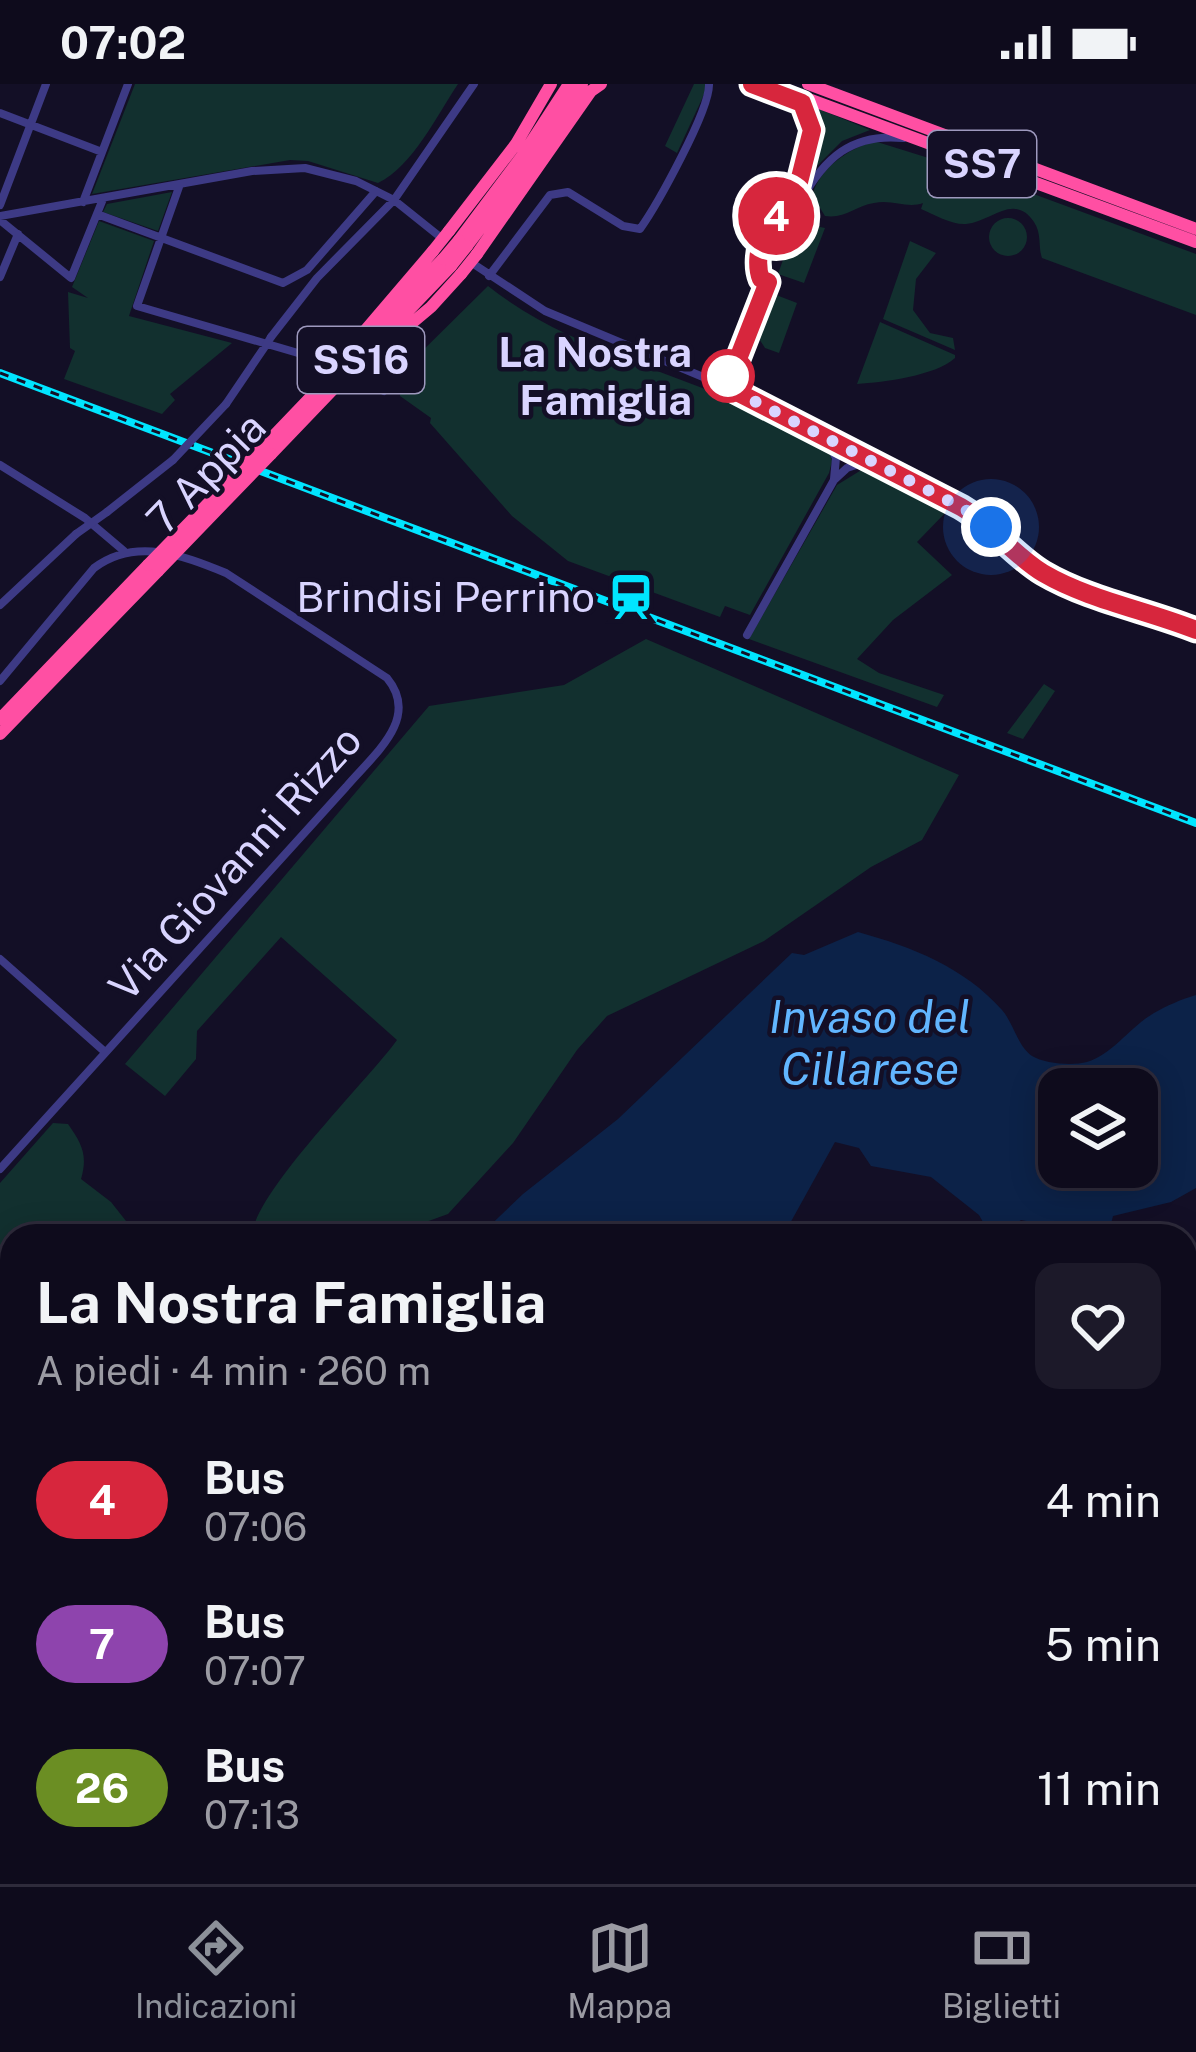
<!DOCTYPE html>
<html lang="it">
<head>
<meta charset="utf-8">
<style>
  body { margin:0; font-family:"Public Sans",sans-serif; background:#1c1929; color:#f1f3f6; height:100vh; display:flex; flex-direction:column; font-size:45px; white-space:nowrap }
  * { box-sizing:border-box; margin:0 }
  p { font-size:39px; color:#9b9ba3 }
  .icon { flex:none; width:66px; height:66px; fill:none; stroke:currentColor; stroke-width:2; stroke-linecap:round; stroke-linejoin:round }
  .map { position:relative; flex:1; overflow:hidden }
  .drawer { position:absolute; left:0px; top:1140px; width:1197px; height:660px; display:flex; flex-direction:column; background:#0e0b1c; border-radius:36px 36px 0 0; box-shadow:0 6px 30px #0003,0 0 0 3px #2e2b3b }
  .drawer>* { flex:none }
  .badge { padding:0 24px; border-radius:39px; font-size:42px; line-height:78px }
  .tools { position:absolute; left:1038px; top:984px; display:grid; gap:24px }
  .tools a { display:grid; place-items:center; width:120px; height:120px; border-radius:24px; background:#0e0b1c; box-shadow:0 6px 30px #0003,0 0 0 3px #2e2b3b; font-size:60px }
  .you { position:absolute; width:60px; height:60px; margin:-30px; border:9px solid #fff; border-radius:50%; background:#1a73e8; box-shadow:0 0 0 18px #1a73e833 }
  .map>.badge { position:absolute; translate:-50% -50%; box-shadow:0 0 0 6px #fff }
  .round { display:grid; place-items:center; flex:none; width:126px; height:126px; border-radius:24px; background:#1c1929 }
  .headline { display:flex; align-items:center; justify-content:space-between; height:204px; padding:0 36px }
  h1 { font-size:57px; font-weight:700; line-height:90px }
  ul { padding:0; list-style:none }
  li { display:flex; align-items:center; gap:36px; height:144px; padding:0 36px }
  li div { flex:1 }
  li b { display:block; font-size:45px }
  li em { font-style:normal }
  li .badge { min-width:132px; font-weight:700; text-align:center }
  .status { display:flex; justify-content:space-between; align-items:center; height:84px; padding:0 60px; background:#0e0b1c; direction:ltr }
  .status svg { height:33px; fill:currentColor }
  .dock { display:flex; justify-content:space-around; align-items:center; height:168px; border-top:3px solid #2e2b3b; background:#0e0b1c; font-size:33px; color:#9b9ba3 }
  .dock a { display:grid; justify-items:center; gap:6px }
  .dock .selected { color:#8c9099 }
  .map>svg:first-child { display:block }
  .green { fill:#12302f }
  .water { fill:#0c2248; fill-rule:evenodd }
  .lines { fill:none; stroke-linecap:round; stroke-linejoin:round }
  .minor { stroke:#3d3a85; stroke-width:8 }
  .highway { stroke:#ff4fa3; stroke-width:12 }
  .rail-casing { stroke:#00e5ff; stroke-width:8 }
  .rail { stroke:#130f26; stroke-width:3; stroke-dasharray:9; stroke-linecap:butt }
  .minor-bridge { stroke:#3d3a85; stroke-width:8 }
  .highway-bridge { stroke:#ff4fa3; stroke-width:12 }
  .line-casing { stroke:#fff; stroke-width:27 }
  .line { stroke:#d7263d; stroke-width:18 }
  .walk { stroke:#d9d4ff; stroke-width:12; stroke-dasharray:0 21.6 }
  .stop-dot { fill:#fff; stroke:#d7263d; stroke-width:6 }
  .labels { text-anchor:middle; stroke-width:9; stroke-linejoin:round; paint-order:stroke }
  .shield { fill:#130f26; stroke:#9e99be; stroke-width:3 }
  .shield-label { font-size:39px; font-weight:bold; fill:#d9d4ff }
  .stop-label { font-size:42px; font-weight:bold; fill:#d9d4ff; stroke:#130f26; text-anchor:end }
  .street-label { font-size:42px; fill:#d9d4ff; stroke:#130f26 }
  .poi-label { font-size:42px; fill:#d9d4ff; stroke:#130f26; text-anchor:end }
  .water-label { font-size:45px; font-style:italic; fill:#62b6ff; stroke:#130f26 }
</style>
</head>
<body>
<div class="status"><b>07:02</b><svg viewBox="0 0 49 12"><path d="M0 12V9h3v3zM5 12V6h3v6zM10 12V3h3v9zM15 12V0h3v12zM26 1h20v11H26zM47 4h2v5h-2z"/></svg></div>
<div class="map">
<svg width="1196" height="1800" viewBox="0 0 1196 1800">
  <rect width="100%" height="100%" fill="#130f26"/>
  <path class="green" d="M 135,0 L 458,0 C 437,31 413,82 378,99 L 308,77 L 290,76 L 92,110 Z
    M 694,0 L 706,0 L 707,4 L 677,69 L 665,62 Z
    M 814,23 L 870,46 L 842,57 L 808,91 L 821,53 Z
    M 874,57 L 935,76 L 942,82 L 941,87 L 985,92 L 1196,170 L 1196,231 L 1042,174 C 1038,163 1042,150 1034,138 C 1014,108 991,138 966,140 C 952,141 935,131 921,125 L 923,119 C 907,125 893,115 874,119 C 855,122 845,135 825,132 L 812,111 C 821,83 847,66 874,57 Z
    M 172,108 L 158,147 L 103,128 L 107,120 Z
    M989 153a19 19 0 1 1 38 0a19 19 0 1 1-38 0Z
    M 99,137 L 154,157 L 129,232 L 232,259 L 170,310 L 175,316 L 162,330 L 64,295 L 75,267 L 70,264 L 68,208 L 88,214 L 72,203 Z
    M 811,141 L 825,144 L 804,199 L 778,190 L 790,156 Z
    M 910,157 L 936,169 L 916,195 L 913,226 L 930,249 L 953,254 L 955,266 L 883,235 Z
    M 488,202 C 587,281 725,294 829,367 L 832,377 L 829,389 L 750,531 L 725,522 L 720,533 L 568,477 L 512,432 L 430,339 L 431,334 L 400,312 L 401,288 Z
    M 771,209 L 797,219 L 779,269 L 765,264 L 756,250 Z
    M 880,238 L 955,271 L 955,274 C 935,292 884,298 857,300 Z
    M 863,385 L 948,426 L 917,458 L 952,491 L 893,536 L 857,575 L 879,589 L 944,611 L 937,623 L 749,555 L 837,401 Z
    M 646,555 L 959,691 L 922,756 L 871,783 L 764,857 L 607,932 L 577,966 L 513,1059 L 448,1130 L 387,1152 L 253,1152 C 249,1114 370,994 397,956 L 281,853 L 197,947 L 196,975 L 165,1012 L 125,980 L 429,622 L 564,601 Z
    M 1044,600 L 1055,607 L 1023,655 L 1007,649 Z
    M 53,1039 L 68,1040 C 82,1060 88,1071 81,1095 L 111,1118 L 126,1137 L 123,1152 L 12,1152 L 12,1164 L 0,1162 L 0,1099 Z"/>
  <path class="water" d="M 858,848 C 912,863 964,883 1002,926 C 1014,940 1017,961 1032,972 C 1045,980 1073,982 1087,978 C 1113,970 1130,943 1154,929 C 1166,922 1182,915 1196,911 L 1196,1104 L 1171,1118 L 1113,1132 L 1108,1152 L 1053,1152 L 1048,1141 L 1021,1136 L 1003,1149 L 987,1145 L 979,1131 L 931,1093 L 871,1082 L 859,1064 L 835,1058 L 783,1152 L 479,1152 L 523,1110 L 618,1035 L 792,869 L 804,871 ZM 1059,1005 L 1137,1005 L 1137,1083 L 1059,1083 Z
    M 12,1373 L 12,1788 L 506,1788 L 501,1796 L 506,1800 L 0,1800 L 0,1389 Z"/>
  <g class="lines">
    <path class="minor" d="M 752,0 L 779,10
      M 794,15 C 828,34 803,86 795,114 L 781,123 L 783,135 L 793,140 L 801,138 L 806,127 L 804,120 L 795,114
      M 0,29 L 102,68
      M 179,103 L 137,222 L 322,276
      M 801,117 C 824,74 852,49 903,54
      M 83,118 L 128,0
      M 0,121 L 46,0
      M 97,130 L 283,199 L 307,186 L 376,107
      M 0,132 L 252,87 L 305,84 L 356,97 L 394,116 L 444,156
      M 0,136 L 71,194 L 103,115
      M 469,177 L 545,227 L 727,303 L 961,423 C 991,441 1013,470 1043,489 C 1089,517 1146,526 1196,546
      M 489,192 L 550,111 L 568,108 L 623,142 L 640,145 C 657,121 710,26 709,0
      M 0,193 L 18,150
      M 271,253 L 317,194 L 394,116 L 474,0
      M 359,292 L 384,307
      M 226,320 L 266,261
      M 828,358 L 836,374 L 834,395
      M 0,381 L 85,434 L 124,467
      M 107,428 L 173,376
      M 0,521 L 76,450
      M 747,551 L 834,396 L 847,384 L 868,377
      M 0,597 L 94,484 C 135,453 182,471 226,489 L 387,594 C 421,635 373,671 346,703 L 0,1085
      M 0,875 L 105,968"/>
    <path class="highway" d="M 768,0 L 1196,158
      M 808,0 L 1196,145
      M 449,147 L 516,60 L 551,0
      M 459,156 L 522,72 L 569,0
      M 467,162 L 535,72 L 582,0
      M 477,170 L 591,7 L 601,0
      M 387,260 L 431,223 L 461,190
      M 352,262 L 433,167
      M 264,362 L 443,175
      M 271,370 L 451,182
      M 0,635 L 148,481
      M 0,650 L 158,487"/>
    <defs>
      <path id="rail" d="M 0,289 L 1196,739"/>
    </defs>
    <use href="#rail" class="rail-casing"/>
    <use href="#rail" class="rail"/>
    <path class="minor-bridge" d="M 266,261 L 271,253
      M 173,376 L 226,320
      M 76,450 L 107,428"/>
    <path class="highway-bridge" d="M 433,167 L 449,147
      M 443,175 L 459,156
      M 451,182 L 467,162
      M 461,190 L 477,170
      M 148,481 L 264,362
      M 158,487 L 271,370"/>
  </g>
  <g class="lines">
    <defs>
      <path id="line" d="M 752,0 L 802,19 L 812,46 L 795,114 C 769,123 751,170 761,195 L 768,198 L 727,303 L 961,423 C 992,441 1013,471 1043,489 C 1089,516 1146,526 1196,546"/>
    </defs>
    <use href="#line" class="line-casing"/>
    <use href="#line" class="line"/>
    <path class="walk" d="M 728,292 L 727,303 L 961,423 L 991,443"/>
  </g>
  <defs>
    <symbol id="station-bare" viewBox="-9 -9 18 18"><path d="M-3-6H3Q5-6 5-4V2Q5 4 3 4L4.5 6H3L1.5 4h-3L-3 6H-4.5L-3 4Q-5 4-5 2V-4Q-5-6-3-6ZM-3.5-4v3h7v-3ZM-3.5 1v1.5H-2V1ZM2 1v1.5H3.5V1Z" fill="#00e5ff" stroke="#130f26" stroke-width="2.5" paint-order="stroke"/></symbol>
  </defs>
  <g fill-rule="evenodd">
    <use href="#station-bare" x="598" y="480" width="66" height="66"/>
  </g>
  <circle class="stop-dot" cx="728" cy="292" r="24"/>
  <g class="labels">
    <g class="shield">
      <rect x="928" y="47" width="108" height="66" rx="9"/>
      <rect x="298" y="243" width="126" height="66" rx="9"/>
    </g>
    <g class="shield-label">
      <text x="982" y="94">SS7</text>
      <text x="361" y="290">SS16</text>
    </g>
    <g class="stop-label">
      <text x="692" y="283">La Nostra<tspan x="692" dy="48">Famiglia</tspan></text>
    </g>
    <g class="street-label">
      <text transform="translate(206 389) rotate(-46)" y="15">7 Appia</text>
      <text transform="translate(235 779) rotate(-48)" y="15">Via Giovanni Rizzo</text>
    </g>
    <g class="poi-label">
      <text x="595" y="528">Brindisi Perrino</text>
    </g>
    <g class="water-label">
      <text x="870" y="949">Invaso del<tspan x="870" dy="52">Cillarese</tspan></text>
    </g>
  </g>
</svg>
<div class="tools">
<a><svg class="icon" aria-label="layers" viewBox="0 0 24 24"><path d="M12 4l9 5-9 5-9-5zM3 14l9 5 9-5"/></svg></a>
</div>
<div class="you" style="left:991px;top:443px"></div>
<b class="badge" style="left:776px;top:132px;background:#d7263d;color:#fff">4</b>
<section class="drawer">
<div class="headline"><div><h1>La Nostra Famiglia</h1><p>A piedi · 4 min · 260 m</p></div><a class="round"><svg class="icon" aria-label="heart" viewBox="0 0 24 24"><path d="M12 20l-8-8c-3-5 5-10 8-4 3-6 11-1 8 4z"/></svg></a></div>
<ul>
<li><span class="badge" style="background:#d7263d;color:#fff">4</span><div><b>Bus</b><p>07:06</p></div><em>4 min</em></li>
<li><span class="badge" style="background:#8e44ad;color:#fff">7</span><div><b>Bus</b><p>07:07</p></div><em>5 min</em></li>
<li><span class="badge" style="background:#6b8e23;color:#fff">26</span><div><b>Bus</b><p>07:13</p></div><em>11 min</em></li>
</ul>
</section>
</div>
<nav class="dock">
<a class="selected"><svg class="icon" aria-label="directions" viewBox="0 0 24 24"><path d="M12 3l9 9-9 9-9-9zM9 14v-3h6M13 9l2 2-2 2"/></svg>Indicazioni</a>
<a><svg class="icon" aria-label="map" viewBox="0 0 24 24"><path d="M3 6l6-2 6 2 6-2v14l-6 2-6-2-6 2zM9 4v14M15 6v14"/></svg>Mappa</a>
<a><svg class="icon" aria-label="tickets" viewBox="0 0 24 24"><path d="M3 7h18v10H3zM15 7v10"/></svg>Biglietti</a>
</nav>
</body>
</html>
